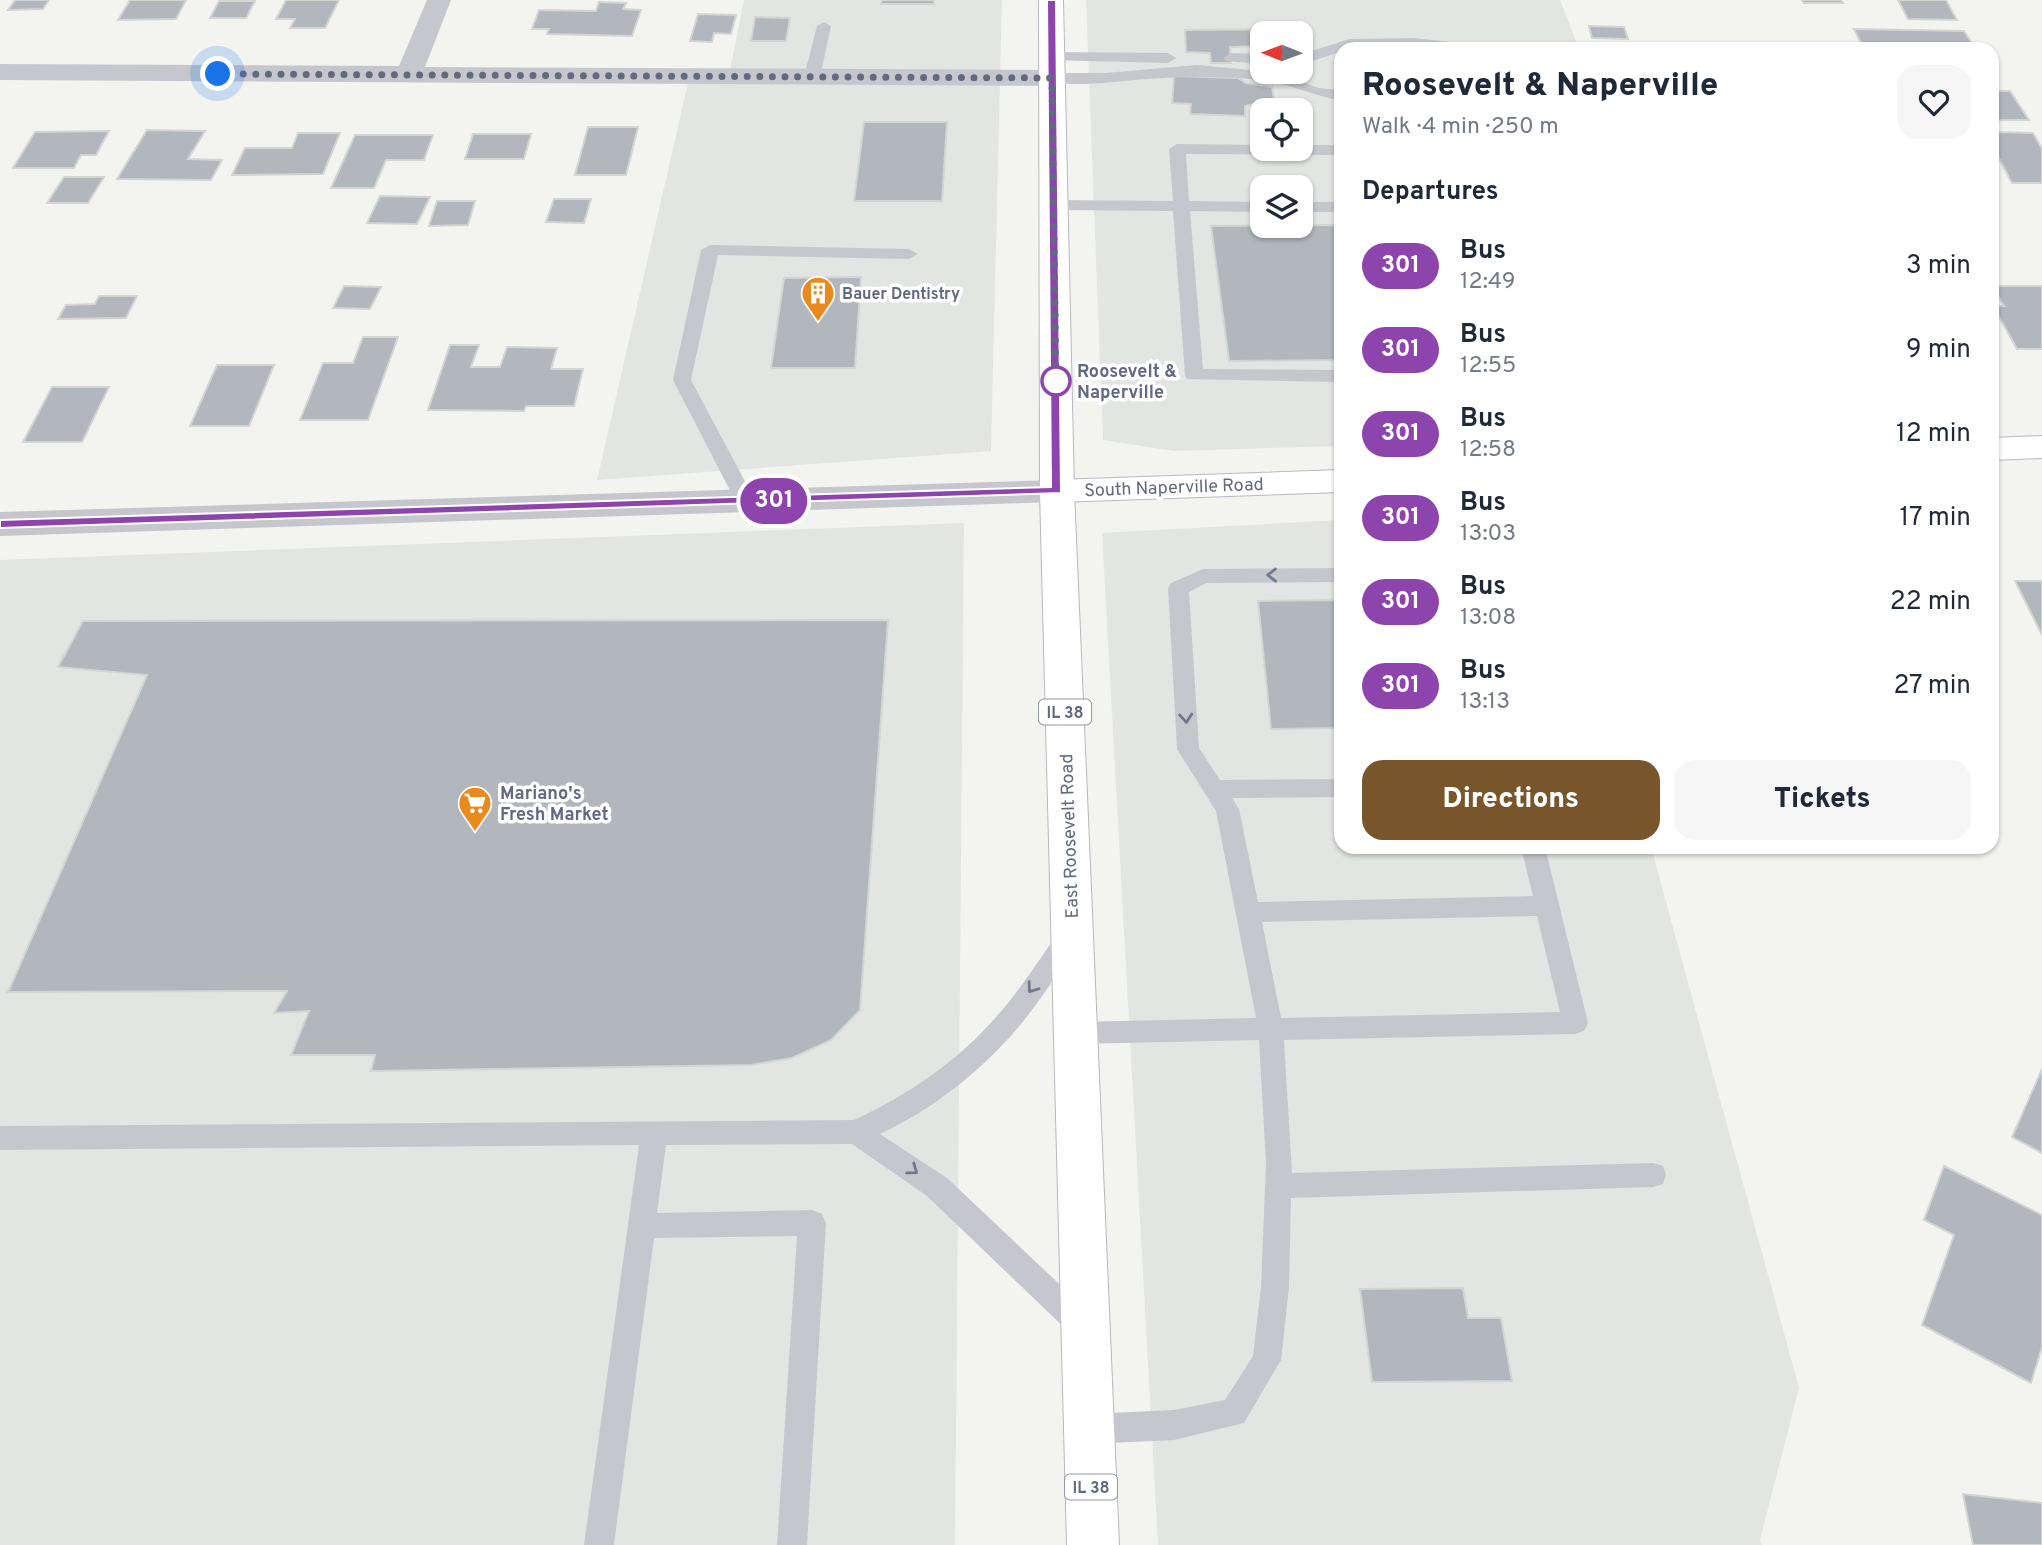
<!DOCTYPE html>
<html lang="en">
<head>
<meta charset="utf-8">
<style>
  body { margin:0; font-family:Overpass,sans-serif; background:#f6f6f7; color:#1f2937; height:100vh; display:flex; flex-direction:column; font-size:26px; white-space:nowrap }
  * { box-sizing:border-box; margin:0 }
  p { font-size:23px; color:#747a83 }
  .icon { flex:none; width:38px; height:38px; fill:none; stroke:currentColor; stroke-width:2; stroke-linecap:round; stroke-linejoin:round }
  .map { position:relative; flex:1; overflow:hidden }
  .sheet { position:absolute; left:1334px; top:42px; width:665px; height:812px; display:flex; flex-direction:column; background:#fff; border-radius:21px; box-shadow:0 2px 5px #0004 }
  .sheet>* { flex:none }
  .badge { padding:0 14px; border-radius:23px; font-size:24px; line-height:46px }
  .needle { width:46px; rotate:271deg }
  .fabs { position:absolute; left:1250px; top:21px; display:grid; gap:14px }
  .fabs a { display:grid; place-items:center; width:63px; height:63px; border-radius:14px; background:#fff; box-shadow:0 2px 5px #0004; font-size:35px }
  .you { position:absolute; width:35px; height:35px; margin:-18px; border:5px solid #fff; border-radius:50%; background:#1a73e8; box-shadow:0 0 0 10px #1a73e833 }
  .map>.badge { position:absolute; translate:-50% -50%; box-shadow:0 0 0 4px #fff }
  h2 { padding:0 28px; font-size:26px; line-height:63px }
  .round { display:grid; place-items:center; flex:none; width:74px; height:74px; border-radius:21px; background:#f6f6f7 }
  .summary { display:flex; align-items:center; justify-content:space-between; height:119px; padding:0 28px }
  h1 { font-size:33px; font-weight:800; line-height:52px }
  .cta { display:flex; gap:14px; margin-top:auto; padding:14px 28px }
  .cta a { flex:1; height:80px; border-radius:21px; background:#79552b; color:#fff; font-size:28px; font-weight:800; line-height:80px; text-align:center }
  .cta a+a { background:#f6f6f7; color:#1f2937 }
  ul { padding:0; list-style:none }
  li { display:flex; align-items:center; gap:21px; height:84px; padding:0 28px }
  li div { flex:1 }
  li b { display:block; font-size:26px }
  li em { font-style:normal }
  li .badge { min-width:77px; font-weight:700; text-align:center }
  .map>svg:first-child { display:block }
  .built { fill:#e3e5e3; fill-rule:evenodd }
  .building { fill:#b2b6bd; stroke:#d4d5d3; stroke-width:2 }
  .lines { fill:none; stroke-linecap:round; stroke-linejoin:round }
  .secondary-casing { stroke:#b8bac0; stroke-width:2 }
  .primary-casing { stroke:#b6b8bd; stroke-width:2 }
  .lane { fill:#c6c7cc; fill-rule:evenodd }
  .street { fill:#c6c7cc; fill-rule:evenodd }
  .secondary { fill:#fff; fill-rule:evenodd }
  .primary { fill:#fff; fill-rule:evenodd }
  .oneway { stroke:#71788d }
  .line { fill:#8e44ad; stroke:#fff; stroke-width:2 }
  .walk { stroke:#626a82; stroke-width:7; stroke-dasharray:0 12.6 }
  .stop-dot { fill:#fff; stroke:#8e44ad; stroke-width:3.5 }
  .labels { text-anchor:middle; stroke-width:7; stroke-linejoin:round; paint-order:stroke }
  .far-poi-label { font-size:16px; font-weight:bold; fill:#626a82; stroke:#fff; text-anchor:start }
  .shield { fill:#fff; stroke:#9197a8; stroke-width:2 }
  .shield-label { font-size:16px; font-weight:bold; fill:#626a82 }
  .stop-label { font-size:18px; font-weight:bold; fill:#626a82; stroke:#fff; text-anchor:start }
  .street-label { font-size:18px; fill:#626a82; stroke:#fff }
  .poi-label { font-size:18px; font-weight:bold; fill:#626a82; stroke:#fff; text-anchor:start }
</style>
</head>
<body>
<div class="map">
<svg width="2042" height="1545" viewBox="0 0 2042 1545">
  <rect width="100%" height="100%" fill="#f3f4f0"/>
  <path class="built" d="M 744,0 L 1002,0 L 991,451 L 597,480 L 691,70 L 730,70 Z
    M 1086,0 L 1560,0 L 1579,49 L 1340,49 L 1340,446 L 1174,451 L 1103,440 ZM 1262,33 L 1300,33 L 1300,72 L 1262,72 ZM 1262,110 L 1300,110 L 1300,149 L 1262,149 ZM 1262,187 L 1300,187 L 1300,226 L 1262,226 Z
    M 1340,520 L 1340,847 L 1651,847 L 1799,1388 L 1760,1540 L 1762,1545 L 1158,1545 L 1102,533 Z
    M 964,523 L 955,1545 L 0,1545 L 0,560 Z"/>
  <path class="building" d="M 15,0 L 49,0 L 43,9 L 8,10 Z
    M 130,0 L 186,0 L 176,19 L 118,20 Z
    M 286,0 L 339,0 L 325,28 L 290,28 L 295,19 L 276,19 Z
    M 882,0 L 934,0 L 934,4 L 881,4 Z
    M 1802,0 L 1841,0 L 1843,3 L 1804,3 Z
    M 1898,0 L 1946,0 L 1957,20 L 1908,19 Z
    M 219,1 L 255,1 L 246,18 L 210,18 Z
    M 599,2 L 626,3 L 623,9 L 641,10 L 632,36 L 547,34 L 549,29 L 532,29 L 539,10 L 596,11 Z
    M 698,14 L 736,15 L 731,34 L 714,33 L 712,42 L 690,41 Z
    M 755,17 L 790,18 L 786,41 L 751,41 Z
    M 1589,26 L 1624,27 L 1628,39 L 1592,38 Z
    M 1299,29 L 1303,43 L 1300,43 L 1300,33 L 1262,33 L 1262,46 L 1230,47 L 1231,63 L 1211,63 L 1210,53 L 1186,52 L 1185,30 Z
    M 1854,29 L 1964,31 L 1973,45 L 1945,45 L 1947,49 L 1864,49 Z
    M 1174,76 L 1238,78 L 1246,83 L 1272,87 L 1274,99 L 1245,106 L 1245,116 L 1190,114 L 1191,104 L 1172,103 Z
    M 1992,91 L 2010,91 L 2029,120 L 1992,120 Z
    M 864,122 L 947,122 L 942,201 L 854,201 Z
    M 588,127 L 638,127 L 626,175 L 575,175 Z
    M 147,130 L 205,131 L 188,159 L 222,160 L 211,180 L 117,179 Z
    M 109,131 L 96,155 L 81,155 L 74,168 L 13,168 L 35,132 Z
    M 1992,132 L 2033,133 L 2042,149 L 2042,183 L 2012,183 L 1992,145 Z
    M 298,133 L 340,133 L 323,174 L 232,175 L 245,148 L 292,148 Z
    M 473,134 L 531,134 L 524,159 L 465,159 Z
    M 355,135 L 433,135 L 424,160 L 386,160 L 374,188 L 331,188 Z
    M 64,177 L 104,177 L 88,203 L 47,203 Z
    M 380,196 L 430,197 L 417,224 L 367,223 Z
    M 554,199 L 591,199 L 584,223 L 546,222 Z
    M 437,201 L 475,201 L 468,225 L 429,226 Z
    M 1340,225 L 1340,360 L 1229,361 L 1211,226 Z
    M 861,277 L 855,368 L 771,368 L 784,278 Z
    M 344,286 L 381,287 L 370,309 L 333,308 Z
    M 1992,286 L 2042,286 L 2042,349 L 2017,349 L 1993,306 L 2004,306 Z
    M 99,296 L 137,296 L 126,318 L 58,319 L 66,305 L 95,304 Z
    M 363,337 L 398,337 L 368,420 L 300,420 L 323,363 L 353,363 Z
    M 450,345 L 479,345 L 471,367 L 500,367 L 507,347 L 557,348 L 551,369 L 583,369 L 574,406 L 526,406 L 524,411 L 428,410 Z
    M 217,365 L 274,365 L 249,426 L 190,426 Z
    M 52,387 L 109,387 L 82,442 L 23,442 Z
    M 2015,581 L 2042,581 L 2042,635 Z
    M 1340,600 L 1340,728 L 1271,729 L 1258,601 Z
    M 888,620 L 860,1010 L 831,1040 L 792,1058 L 751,1065 L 371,1071 L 375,1055 L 291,1055 L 309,1011 L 274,1013 L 287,991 L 8,992 L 147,675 L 58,667 L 83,621 Z
    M 2042,1069 L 2042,1153 L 2012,1137 Z
    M 1944,1166 L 2042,1215 L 2042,1347 L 2031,1383 L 1922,1325 L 1954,1235 L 1924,1220 Z
    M 1463,1288 L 1468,1318 L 1501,1318 L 1512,1381 L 1372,1382 L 1360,1289 Z
    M 1963,1494 L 2042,1503 L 2042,1545 L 1973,1545 Z"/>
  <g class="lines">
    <defs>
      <path id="secondary" d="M 2042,436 L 2042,458 L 1992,460 L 1992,438 Z
        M 1340,470 L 1340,492 L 1057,502 L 1045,499 L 1040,491 L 1045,483 L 1057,480 Z"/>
      <path id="primary" d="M 1039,0 L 1063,0 L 1074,491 L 1119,1545 L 1067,1545 L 1040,491 Z"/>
    </defs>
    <use href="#secondary" class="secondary-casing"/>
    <use href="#primary" class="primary-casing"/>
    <path class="lane" d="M 824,22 L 831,26 L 820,77 L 812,82 L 804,77 L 817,26 Z
      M 1414,38 L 1467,44 L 1475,49 L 1340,49 L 1340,52 L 1300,65 L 1300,55 L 1349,39 Z
      M 1052,52 L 1168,53 L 1176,58 L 1168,63 L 1047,60 L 1044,57 L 1047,54 Z
      M 1231,53 L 1262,54 L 1262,64 L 1226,61 L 1223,58 Z
      M 1197,65 L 1273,72 L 1319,88 L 1340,90 L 1340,100 C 1315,97 1293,85 1268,81 C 1222,75 1179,76 1134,80 C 1116,82 1055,89 1044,78 L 1052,73 L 1105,73 Z
      M 1177,144 L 1262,145 L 1262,149 L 1300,149 L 1300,145 L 1340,145 L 1340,155 L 1186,154 L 1189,201 L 1262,202 L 1262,212 L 1190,211 L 1203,369 L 1340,370 L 1340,382 L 1187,379 L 1185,375 L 1173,211 L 1053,210 L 1045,205 L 1053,200 L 1173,201 L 1169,149 Z
      M 1300,202 L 1340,202 L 1340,212 L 1300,212 Z
      M 710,245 L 909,249 L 918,254 L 909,259 L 718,255 L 691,380 L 756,502 L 753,507 L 739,507 L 736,502 L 673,380 L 701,250 Z
      M 1340,568 L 1340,582 L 1206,583 L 1189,592 L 1199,748 L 1220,780 L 1340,779 L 1340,797 L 1232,798 L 1239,809 L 1258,902 L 1533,896 L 1521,847 L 1545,847 L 1588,1023 L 1584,1031 L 1575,1034 L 1284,1040 L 1292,1173 L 1653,1163 L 1663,1166 L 1666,1175 L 1663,1184 L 1653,1187 L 1291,1198 L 1289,1287 L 1281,1360 L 1244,1423 L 1174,1440 L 1089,1444 L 1079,1439 L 1074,1429 L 1079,1419 L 1089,1414 L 1174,1410 L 1225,1400 L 1253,1356 L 1261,1287 L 1266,1164 L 1259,1040 L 1076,1044 L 1067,1041 L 1063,1033 L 1067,1025 L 1076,1022 L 1256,1018 L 1216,811 L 1177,749 L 1168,588 L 1171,583 L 1203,569 ZM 1537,916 L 1560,1012 L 1281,1018 L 1262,922 Z
      M 1070,926 L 1079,929 L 1082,936 L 1079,943 C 1058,972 1039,1003 1016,1030 C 979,1073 931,1110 880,1134 L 947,1178 L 1092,1315 L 1096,1325 L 1092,1335 L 1082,1339 L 1072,1335 L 927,1196 L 852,1144 L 666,1145 L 657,1213 L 812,1210 L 822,1214 L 826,1223 L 807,1545 L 777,1545 L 797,1236 L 654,1238 L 614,1545 L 584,1545 L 639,1145 L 0,1150 L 0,1126 L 854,1120 C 908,1095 958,1061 997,1016 C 1021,989 1040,958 1061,929 Z"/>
    <path class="street" d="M 427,0 L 451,0 L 425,67 L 1052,70 L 1061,72 L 1065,78 L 1061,84 L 1052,86 L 0,80 L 0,64 L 399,66 Z
      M 1057,480 L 1069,483 L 1074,491 L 1069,499 L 1057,502 L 0,536 L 0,512 Z"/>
    <use href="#secondary" class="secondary"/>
    <use href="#primary" class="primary"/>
  </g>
  <defs><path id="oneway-chevron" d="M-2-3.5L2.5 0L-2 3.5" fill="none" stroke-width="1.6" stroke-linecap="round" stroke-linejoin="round" transform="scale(1.75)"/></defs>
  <g class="oneway">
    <use href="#oneway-chevron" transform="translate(1272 575) rotate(180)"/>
    <use href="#oneway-chevron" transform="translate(1186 718) rotate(86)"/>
    <use href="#oneway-chevron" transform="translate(1032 988) rotate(126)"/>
    <use href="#oneway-chevron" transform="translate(913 1170) rotate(36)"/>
  </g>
  <path class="line" d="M 1047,0 L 1056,0 L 1061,493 L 0,528 L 0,520 L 1051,487 Z"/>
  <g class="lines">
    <path class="walk" d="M 218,74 L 1052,78 L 1056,386 L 1056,381"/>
  </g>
  <defs>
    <symbol id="building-pin" viewBox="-11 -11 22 30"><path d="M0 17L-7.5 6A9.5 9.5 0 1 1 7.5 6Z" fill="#e88a1c" stroke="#fff"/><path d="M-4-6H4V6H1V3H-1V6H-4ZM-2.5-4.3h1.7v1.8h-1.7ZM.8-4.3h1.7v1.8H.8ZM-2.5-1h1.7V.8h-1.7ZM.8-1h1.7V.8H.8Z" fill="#fff"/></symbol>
    <symbol id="supermarket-pin" viewBox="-11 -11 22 30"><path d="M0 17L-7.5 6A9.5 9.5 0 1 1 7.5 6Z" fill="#e88a1c" stroke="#fff"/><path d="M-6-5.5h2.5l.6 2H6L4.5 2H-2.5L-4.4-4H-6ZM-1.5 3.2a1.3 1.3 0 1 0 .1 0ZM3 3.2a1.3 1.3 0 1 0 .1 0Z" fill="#fff"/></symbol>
  </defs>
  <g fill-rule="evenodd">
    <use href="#building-pin" x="799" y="274" width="38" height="52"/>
    <use href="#supermarket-pin" x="456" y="784" width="38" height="52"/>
  </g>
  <circle class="stop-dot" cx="1056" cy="381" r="14"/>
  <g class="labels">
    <g class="far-poi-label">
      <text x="842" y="299">Bauer Dentistry</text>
    </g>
    <g class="shield">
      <rect x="1039" y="699.5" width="52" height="25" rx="5"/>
      <rect x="1065" y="1474.5" width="52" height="25" rx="5"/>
    </g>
    <g class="shield-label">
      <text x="1065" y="718">IL 38</text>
      <text x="1091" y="1493">IL 38</text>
    </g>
    <g class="stop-label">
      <text x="1077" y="377">Roosevelt &amp;<tspan x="1077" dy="21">Naperville</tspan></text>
    </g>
    <g class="street-label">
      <text transform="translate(1174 487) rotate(-2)" y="6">South Naperville Road</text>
      <text transform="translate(1069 836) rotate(-92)" y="6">East Roosevelt Road</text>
    </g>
    <g class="poi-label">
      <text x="500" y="799">Mariano's<tspan x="500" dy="21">Fresh Market</tspan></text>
    </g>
  </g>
</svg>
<div class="fabs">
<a><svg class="needle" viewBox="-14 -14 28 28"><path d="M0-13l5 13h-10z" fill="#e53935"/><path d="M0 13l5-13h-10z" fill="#747a83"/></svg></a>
<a><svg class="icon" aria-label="locate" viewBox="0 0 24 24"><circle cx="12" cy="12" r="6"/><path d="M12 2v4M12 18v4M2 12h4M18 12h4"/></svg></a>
<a><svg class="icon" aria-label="layers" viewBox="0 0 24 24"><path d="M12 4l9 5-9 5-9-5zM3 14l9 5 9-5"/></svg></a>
</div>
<div class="you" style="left:218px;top:74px"></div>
<b class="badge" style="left:774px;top:501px;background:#8e44ad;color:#fff">301</b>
<section class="sheet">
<div class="summary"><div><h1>Roosevelt &amp; Naperville</h1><p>Walk · 4 min · 250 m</p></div><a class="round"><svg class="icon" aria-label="heart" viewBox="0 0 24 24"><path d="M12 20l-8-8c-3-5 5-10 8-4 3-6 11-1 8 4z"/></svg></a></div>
<h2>Departures</h2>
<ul>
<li><span class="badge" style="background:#8e44ad;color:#fff">301</span><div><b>Bus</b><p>12:49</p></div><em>3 min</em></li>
<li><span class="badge" style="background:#8e44ad;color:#fff">301</span><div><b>Bus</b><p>12:55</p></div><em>9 min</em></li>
<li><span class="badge" style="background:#8e44ad;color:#fff">301</span><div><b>Bus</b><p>12:58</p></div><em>12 min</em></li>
<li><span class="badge" style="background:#8e44ad;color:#fff">301</span><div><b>Bus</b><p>13:03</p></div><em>17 min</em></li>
<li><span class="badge" style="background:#8e44ad;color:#fff">301</span><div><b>Bus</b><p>13:08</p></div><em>22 min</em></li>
<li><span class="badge" style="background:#8e44ad;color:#fff">301</span><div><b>Bus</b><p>13:13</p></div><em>27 min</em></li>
</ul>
<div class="cta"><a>Directions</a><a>Tickets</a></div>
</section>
</div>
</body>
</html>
